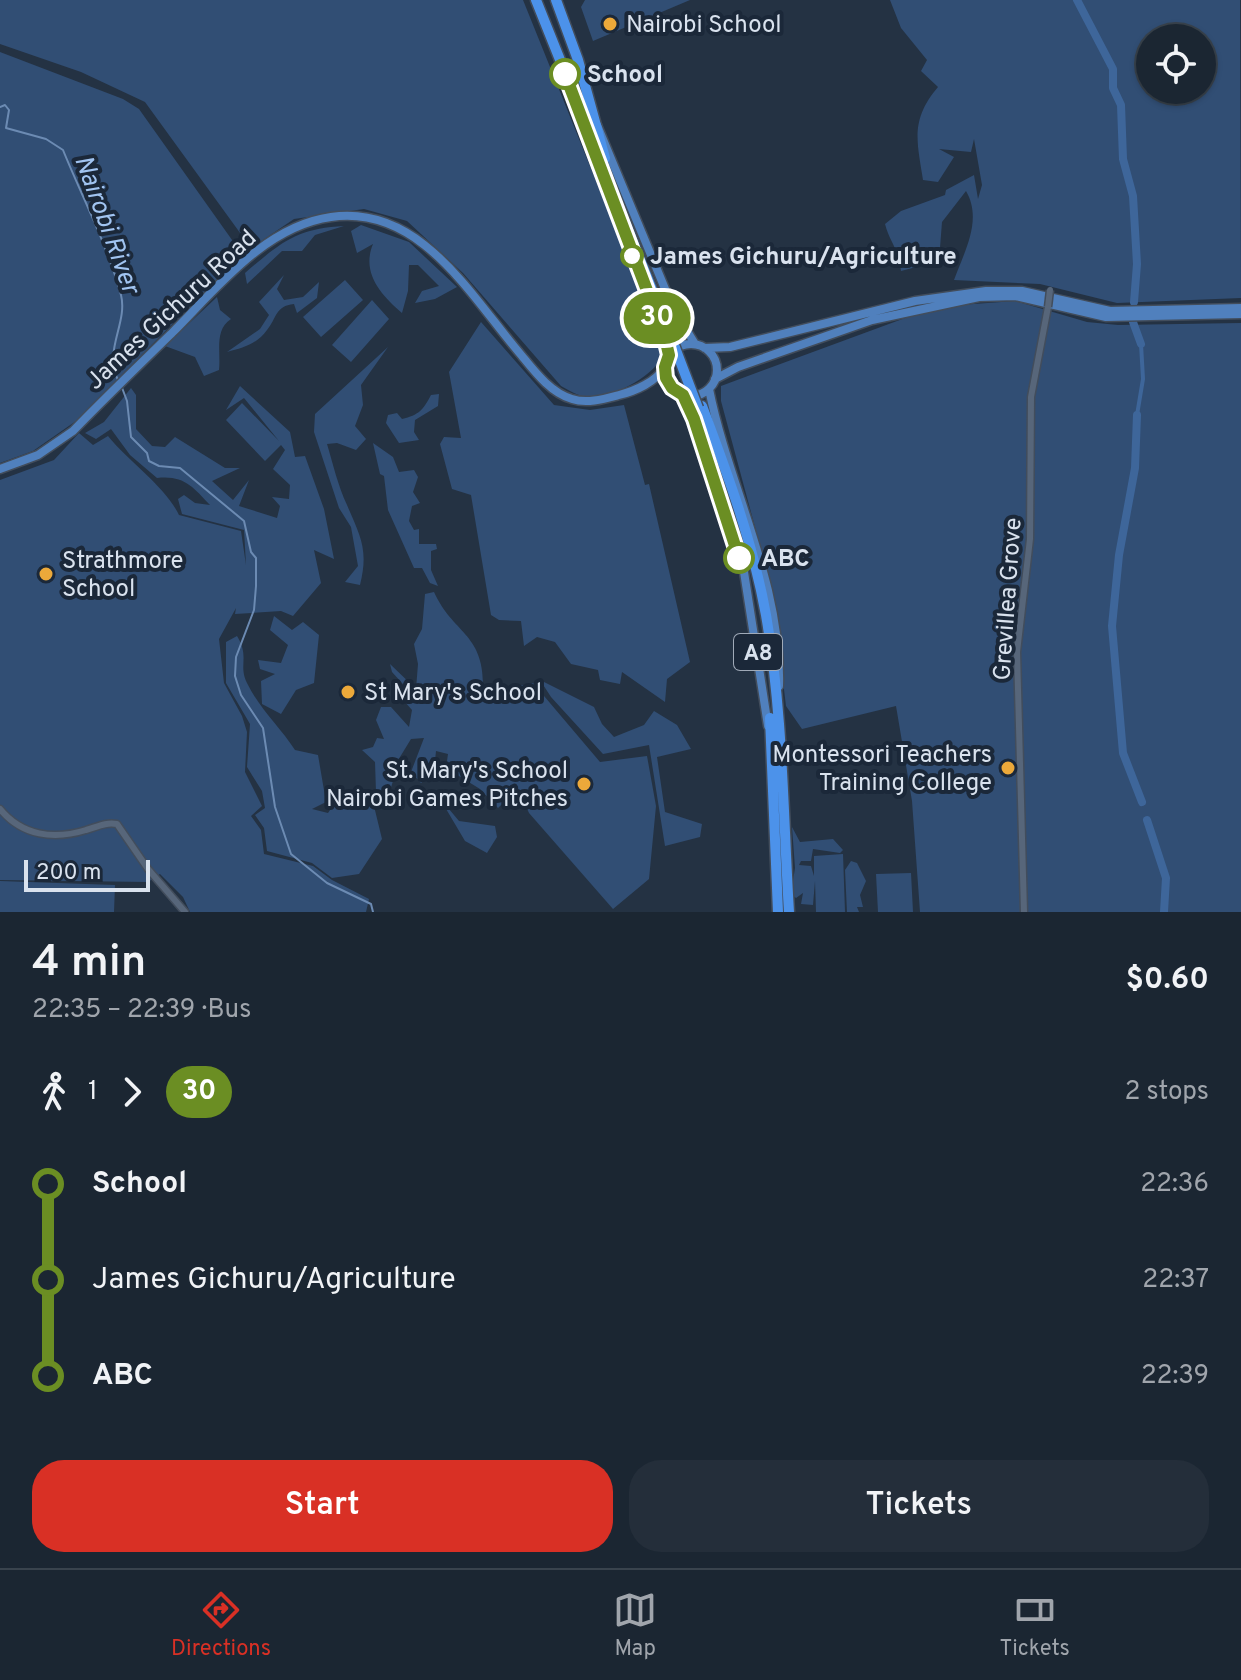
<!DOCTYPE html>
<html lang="en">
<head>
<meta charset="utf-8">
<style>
  body { margin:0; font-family:Overpass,sans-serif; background:#242e3a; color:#f1f3f6; height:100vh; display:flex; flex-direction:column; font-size:30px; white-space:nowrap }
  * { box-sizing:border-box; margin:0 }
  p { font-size:26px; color:#a0a5ac }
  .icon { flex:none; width:44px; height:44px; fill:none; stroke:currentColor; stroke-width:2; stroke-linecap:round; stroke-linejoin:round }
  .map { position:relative; height:912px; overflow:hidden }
  .details { display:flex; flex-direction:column; background:#1b2632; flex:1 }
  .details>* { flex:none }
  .badge { padding:0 16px; border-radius:26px; font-size:28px; line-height:52px }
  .tools { position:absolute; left:1136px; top:24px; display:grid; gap:16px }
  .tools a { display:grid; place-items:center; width:80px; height:80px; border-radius:50%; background:#1b2632; box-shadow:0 2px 6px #0004,0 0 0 2px #39434d; font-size:40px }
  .scale { position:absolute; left:24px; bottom:20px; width:126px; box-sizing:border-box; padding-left:8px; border:4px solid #d9e2ee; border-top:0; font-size:22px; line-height:28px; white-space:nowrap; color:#d9e2ee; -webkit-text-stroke:6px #1b2839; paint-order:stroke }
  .map>.badge { position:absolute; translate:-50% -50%; box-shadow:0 0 0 4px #fff }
  .legs { display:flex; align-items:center; gap:12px; height:88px; padding:0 32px; font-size:26px }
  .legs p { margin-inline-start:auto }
  .head { display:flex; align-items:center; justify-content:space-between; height:136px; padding:0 32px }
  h1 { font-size:44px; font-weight:600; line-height:60px }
  .button { display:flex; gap:16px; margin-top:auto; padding:16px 32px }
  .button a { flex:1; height:92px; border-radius:32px; background:#d93025; color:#fff; font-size:32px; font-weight:600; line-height:92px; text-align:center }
  .button a+a { background:#242e3a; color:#f1f3f6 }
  ul { padding:0 32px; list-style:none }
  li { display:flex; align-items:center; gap:28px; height:96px; font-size:30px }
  li i { display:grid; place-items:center; width:12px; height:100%; margin:0 10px; background:currentColor }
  li i::after { content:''; width:20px; height:20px; margin:-10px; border:6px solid; border-radius:50%; background:#1b2632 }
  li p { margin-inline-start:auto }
  li:first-child i { background:linear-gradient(#0000 50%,currentColor 0) }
  li:last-child i { background:linear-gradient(currentColor 50%,#0000 0) }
  .dock { display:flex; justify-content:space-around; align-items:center; height:112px; border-top:2px solid #39434d; background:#1b2632; font-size:22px; color:#a0a5ac }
  .dock a { display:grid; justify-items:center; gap:4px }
  .dock .current { color:#d93025 }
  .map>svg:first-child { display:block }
  .green { fill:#314e74; fill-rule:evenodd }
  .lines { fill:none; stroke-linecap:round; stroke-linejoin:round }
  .stream { stroke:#6c8bb3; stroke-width:2 }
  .canal { stroke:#3e669a; stroke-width:4 }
  .river { stroke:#3e669a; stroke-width:8 }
  .minor-casing { stroke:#424d5c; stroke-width:9 }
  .major-casing { stroke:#424d5c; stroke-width:11 }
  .highway-casing { stroke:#424d5c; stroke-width:13 }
  .minor { stroke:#57667a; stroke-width:6 }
  .major { stroke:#5080bd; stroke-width:8 }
  .highway { stroke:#4c92ea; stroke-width:10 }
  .minor-bridge-casing { stroke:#424d5c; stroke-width:9; stroke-linecap:butt }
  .highway-bridge-casing { stroke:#424d5c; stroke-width:13; stroke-linecap:butt }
  .minor-bridge { stroke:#57667a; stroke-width:6 }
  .highway-bridge { stroke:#4c92ea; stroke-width:10 }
  .line-1-casing { stroke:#fff; stroke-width:18 }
  .line-1 { stroke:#6b8e23; stroke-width:12 }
  .poi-dot { fill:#eca93a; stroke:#1b2839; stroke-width:3 }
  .stop-1-dot { fill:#fff; stroke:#6b8e23; stroke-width:4 }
  .labels { text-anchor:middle; stroke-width:8; stroke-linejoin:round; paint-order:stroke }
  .shield { fill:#1b2839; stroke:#a0aab8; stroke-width:2 }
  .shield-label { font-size:22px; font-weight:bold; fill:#d9e2ee }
  .poi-label { font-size:24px; fill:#d9e2ee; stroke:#1b2839; text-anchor:start }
  .stop-label { font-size:24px; font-weight:bold; fill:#d9e2ee; stroke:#1b2839; text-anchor:start }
  .street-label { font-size:24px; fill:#d9e2ee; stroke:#1b2839 }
  .water-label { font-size:26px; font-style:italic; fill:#a1c4f1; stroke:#1b2839 }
</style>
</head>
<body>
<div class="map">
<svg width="1241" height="912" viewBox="0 0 1241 912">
  <rect width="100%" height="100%" fill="#243243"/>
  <path class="green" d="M 0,0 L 523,0 L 665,352 C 655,378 605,403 579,395 C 573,393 567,389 561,386 L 463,273 L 407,221 L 364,209 L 294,219 L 251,248 L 145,102 L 81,72 L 0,44 Z
    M 585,0 L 690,0 L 593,41 L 581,7 Z
    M 890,0 L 1240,0 L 1241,298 L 1117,303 L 1040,284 L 954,280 C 964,252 983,220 966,191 L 942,222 L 939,261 L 901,271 C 898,247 890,243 885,224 L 901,211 L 945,195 L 946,190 L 974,175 L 978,199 L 982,185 L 974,139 L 971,152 L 939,149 L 954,157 L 938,182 L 923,180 C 917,141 910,120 938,87 L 921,71 L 927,60 L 901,28 ZM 1150,38 L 1202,38 L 1202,90 L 1150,90 Z
    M 0,52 L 123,99 L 139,109 L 242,254 L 76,421 L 33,451 L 0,463 Z
    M 361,225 L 409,242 L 457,287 L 435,299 L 415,303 L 422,291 L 439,286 L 418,265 L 409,265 L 408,291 L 402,313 C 381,295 361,273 373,244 L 357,253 L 351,231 Z
    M 344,226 L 315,235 L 302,251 L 282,251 L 247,284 L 245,273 C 280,243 297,228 344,226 Z
    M 284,275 L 277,289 L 284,300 L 303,297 L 319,282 L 317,298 L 297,313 L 294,304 C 275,306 277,318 267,330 C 257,344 243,348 227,352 L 260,329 L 269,315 L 259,302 Z
    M 345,280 L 363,300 L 321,337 L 303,317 Z
    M 217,297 L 220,310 L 231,319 C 214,330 221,352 219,370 L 204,376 L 195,357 L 165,346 Z
    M 372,300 L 389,319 L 351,362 L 332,345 Z
    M 1015,301 L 1087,322 L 1118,325 L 1241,323 L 1241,912 L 920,912 L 912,801 L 896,706 L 802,729 L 786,706 L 772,590 L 721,401 L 721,386 L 916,314 L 960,305 Z
    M 481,322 L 554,405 L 590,410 L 624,405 L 645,485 L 649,484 L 690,662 L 667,679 L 665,702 L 622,672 L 620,684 L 600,680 L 598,670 L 571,664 L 555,642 L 537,637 L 524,646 L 521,621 L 499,620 L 491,615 L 471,495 L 452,489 L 440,444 L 444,437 L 461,438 L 449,372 Z
    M 388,347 L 361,385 L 363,405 L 355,426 L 366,439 L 356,450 L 337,443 L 327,444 C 333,464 338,486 347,505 C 360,536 369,549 360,585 L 345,582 L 358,566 L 351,527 L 339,508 L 314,432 L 315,414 Z
    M 240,386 L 290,432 L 295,457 L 305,456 L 324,509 L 334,559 L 314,550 L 321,583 L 293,616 L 281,611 L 235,614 L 236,608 L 219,639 L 224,683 L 242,716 L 247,732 L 245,772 L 262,806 L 251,816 L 261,830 L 264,854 L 313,866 L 332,880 L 369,899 L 366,912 L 190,912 L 183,897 L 160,874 L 148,882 L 0,880 L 0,480 L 54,460 L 79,433 L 93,445 L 108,436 C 130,463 165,486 179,515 L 241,531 L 246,565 L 244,530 L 182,514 L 178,499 L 184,495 L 195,503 L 210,505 C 193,487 184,475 157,478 L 130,455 L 111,429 L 96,439 L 85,433 L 104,422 L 131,388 L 136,395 L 136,429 L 152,446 L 165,447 L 175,437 L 225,468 L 240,468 L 212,481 L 233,500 L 249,480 L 239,506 L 277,518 L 280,506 L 272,497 L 289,499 L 290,485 L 273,469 L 285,450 L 281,445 L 265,461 L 226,420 L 242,403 L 279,441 L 244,398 L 226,410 Z
    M 439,394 L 438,406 L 415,420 L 414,432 L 419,440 L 399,443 L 386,423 L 388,415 L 397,413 L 402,419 C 419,415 423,410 431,395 Z
    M 373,443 L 393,457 L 399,472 L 414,470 L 418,477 L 413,492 L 420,503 L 412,506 L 409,521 L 414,530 L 419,529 L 419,544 L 436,544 L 437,549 L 431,551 L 431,570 L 438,586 L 430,583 L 422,568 L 414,568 L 388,510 L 384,476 L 380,474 Z
    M 434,592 C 453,634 484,633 483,687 L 488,693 L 533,683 L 600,762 L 647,756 L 656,806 L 649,879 L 613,909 L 529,813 L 518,789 L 498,808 L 480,789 L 446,768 L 448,754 L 436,751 L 434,771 L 421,783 L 411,772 L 424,738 L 411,739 L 400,757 L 390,791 L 376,792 L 375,762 L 362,750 L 373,747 L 377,738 L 384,739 L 376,720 L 381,707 L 391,707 L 409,727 L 412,710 L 404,701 L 411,693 L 392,672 L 390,664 L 416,689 L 418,664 L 414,644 L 422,629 L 425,594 Z
    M 274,616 L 292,630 L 303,622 L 319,635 L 314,683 L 296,690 L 281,714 L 262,704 L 261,681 L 275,674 L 260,669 L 258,660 L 281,663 L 288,645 L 270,630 Z
    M 237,636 C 250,657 238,665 247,683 C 259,708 280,727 295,750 L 318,755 L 326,802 L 312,809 L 328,813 L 338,798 L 361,790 L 373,802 L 382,839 L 359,874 L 332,878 L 312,863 L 267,851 L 264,828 L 255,815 L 265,808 L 262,791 L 247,767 L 250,724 L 226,683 L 226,642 Z
    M 540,680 L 594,707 L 602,724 L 614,737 L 644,725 L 654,711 L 677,725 L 691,749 L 657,757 L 665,812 L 702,824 L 700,837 L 665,846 L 649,745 L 603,754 L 551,697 Z
    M 439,797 L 459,821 L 495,826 L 497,837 L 487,853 L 465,841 Z
    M 792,827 L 800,842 L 833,839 L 843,850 L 840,853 L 813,849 L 811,861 L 801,861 L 799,865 L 811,866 L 814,876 L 814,856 L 843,854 L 845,912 L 816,912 L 815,881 L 813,905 L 801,904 L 803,893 L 796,898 L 791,894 L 795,868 Z
    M 851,861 L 857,863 L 866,881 L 860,895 L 863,907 L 857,907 L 859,912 L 866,912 L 847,912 L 845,870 Z
    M 911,873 L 913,912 L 878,912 L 876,874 Z
    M 0,881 L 115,885 L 114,912 L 0,912 Z"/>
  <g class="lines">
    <path class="stream" d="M 0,107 L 5,105 L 9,110 L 6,128 L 46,139 L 63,150 C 82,197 108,246 121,295 C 128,323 103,351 118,380
      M 121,385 L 127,401 L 131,437 L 147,453 L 149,461 L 159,466 L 180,468 L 244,521 L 251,552 L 256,558 L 256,586 L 254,610 L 236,657 L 235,676 L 241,695 L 263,728 L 275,807 L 291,854 L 327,883 L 371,904 L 373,912"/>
    <path class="canal" d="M 1137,415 L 1143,379 L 1141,344"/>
    <path class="river" d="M 1077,0 L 1113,69 L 1113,88 L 1121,105 L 1123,159 L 1133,196 L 1137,264 L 1134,302
      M 1133,322 L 1141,344
      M 1137,415 L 1135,468 L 1119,555 L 1112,626 L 1123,753 L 1142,802
      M 1147,820 L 1166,878 L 1164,912"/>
    <defs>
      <path id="minor" d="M 0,809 C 22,836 54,840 86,830 C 97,827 105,822 117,824 L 148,869 L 185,912
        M 1024,912 L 1017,652 L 1030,539 L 1031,397 L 1048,307"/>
      <path id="major" d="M 597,125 L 673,308 L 695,344
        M 601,176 L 669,355
        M 668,342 L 680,340 L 682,332 L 679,323
        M665 370a26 26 0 1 1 52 0a26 26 0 1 1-52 0Z
        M 705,348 L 730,347 L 915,301 L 986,291 L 1022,291 L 1110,311 L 1241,308
        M 715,379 L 738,367 L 872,320 L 979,297 L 1015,296 L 1106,317 L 1241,314
        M 709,389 C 729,489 782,582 779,686
        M 683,395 L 714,476 L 744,572 L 768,726
        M 0,469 L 38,455 L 73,431 C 105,398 138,366 172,333 C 216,289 265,226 331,217 C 421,204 472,298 522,356 C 535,372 551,393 572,399 C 587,404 604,399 619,395 C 635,391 656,382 665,367"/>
      <path id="highway" d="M 536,0 L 671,337
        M 556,0 L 578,60 L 605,158
        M 702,406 C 728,475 753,543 766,615 C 783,713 783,814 789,912
        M 770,718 L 778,912"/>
    </defs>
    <use href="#minor" class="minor-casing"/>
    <use href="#major" class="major-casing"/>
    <use href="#highway" class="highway-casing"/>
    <use href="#minor" class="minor"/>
    <use href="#major" class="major"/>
    <use href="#highway" class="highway"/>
    <defs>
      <path id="minor-bridge" d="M 1048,307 L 1050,290"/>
      <path id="highway-bridge" d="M 671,337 L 698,408"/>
    </defs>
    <use href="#minor-bridge" class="minor-bridge-casing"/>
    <use href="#highway-bridge" class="highway-bridge-casing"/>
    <use href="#minor-bridge" class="minor-bridge"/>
    <use href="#highway-bridge" class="highway-bridge"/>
  </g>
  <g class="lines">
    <defs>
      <path id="line-1" d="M 565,74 L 665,338 L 669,355 L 665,367 L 666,378 L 672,388 L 683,395 L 694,419 L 739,558"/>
    </defs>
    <use href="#line-1" class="line-1-casing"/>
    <use href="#line-1" class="line-1"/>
  </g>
  <g class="poi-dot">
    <circle cx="610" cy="24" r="8"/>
    <circle cx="46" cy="574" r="8"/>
    <circle cx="348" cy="692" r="8"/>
    <circle cx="1008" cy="768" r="8"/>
    <circle cx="584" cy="784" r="8"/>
  </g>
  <g class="stop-1-dot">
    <circle cx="565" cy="74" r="14"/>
    <circle cx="632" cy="256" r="10"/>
    <circle cx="739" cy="558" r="14"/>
  </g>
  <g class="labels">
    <rect class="shield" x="734" y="634" width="48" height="36" rx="6"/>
    <g class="shield-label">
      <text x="758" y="660">A8</text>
    </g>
    <g class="poi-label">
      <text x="626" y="32">Nairobi School</text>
      <text x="62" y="568">Strathmore<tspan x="62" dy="28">School</tspan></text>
      <text x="364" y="700">St Mary's School</text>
      <text x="992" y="762" text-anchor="end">Montessori Teachers<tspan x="992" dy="28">Training College</tspan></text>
      <text x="568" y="778" text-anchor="end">St. Mary's School<tspan x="568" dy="28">Nairobi Games Pitches</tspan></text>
    </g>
    <g class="stop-label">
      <text x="587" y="82">School</text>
      <text x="650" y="264">James Gichuru/Agriculture</text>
      <text x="761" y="566">ABC</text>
    </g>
    <g class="street-label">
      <text transform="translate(171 309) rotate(-43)" y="8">James Gichuru Road</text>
      <text transform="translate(1007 599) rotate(-86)" y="8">Grevillea Grove</text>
    </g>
    <g class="water-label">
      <text transform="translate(108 224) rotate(70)" y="9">Nairobi River</text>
    </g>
  </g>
</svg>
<div class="tools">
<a><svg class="icon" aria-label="locate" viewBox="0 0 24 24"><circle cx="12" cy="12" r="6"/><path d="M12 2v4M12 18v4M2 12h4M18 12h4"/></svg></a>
</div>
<div class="scale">200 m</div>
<b class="badge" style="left:657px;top:318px;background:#6b8e23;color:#fff">30</b>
</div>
<section class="details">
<div class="head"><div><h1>4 min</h1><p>22:35 – 22:39 · Bus</p></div><b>$0.60</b></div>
<div class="legs"><svg class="icon" aria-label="walk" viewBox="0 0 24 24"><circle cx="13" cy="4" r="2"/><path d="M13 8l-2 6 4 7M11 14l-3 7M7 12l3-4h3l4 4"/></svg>1<svg class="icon" aria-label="forward" viewBox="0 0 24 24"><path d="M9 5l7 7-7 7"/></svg><b class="badge" style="background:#6b8e23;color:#fff">30</b><p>2 stops</p></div>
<ul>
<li><i style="color:#6b8e23"></i><b>School</b><p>22:36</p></li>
<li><i style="color:#6b8e23"></i><span>James Gichuru/Agriculture</span><p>22:37</p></li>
<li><i style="color:#6b8e23"></i><b>ABC</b><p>22:39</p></li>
</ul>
<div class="button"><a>Start</a><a>Tickets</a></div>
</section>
<nav class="dock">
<a class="current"><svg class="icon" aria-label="directions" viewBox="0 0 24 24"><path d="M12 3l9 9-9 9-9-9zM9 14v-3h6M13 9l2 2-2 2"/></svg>Directions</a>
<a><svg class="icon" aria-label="map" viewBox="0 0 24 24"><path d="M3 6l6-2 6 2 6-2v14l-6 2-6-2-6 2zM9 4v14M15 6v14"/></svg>Map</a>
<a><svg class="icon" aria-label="tickets" viewBox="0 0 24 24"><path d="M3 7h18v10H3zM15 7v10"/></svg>Tickets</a>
</nav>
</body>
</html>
